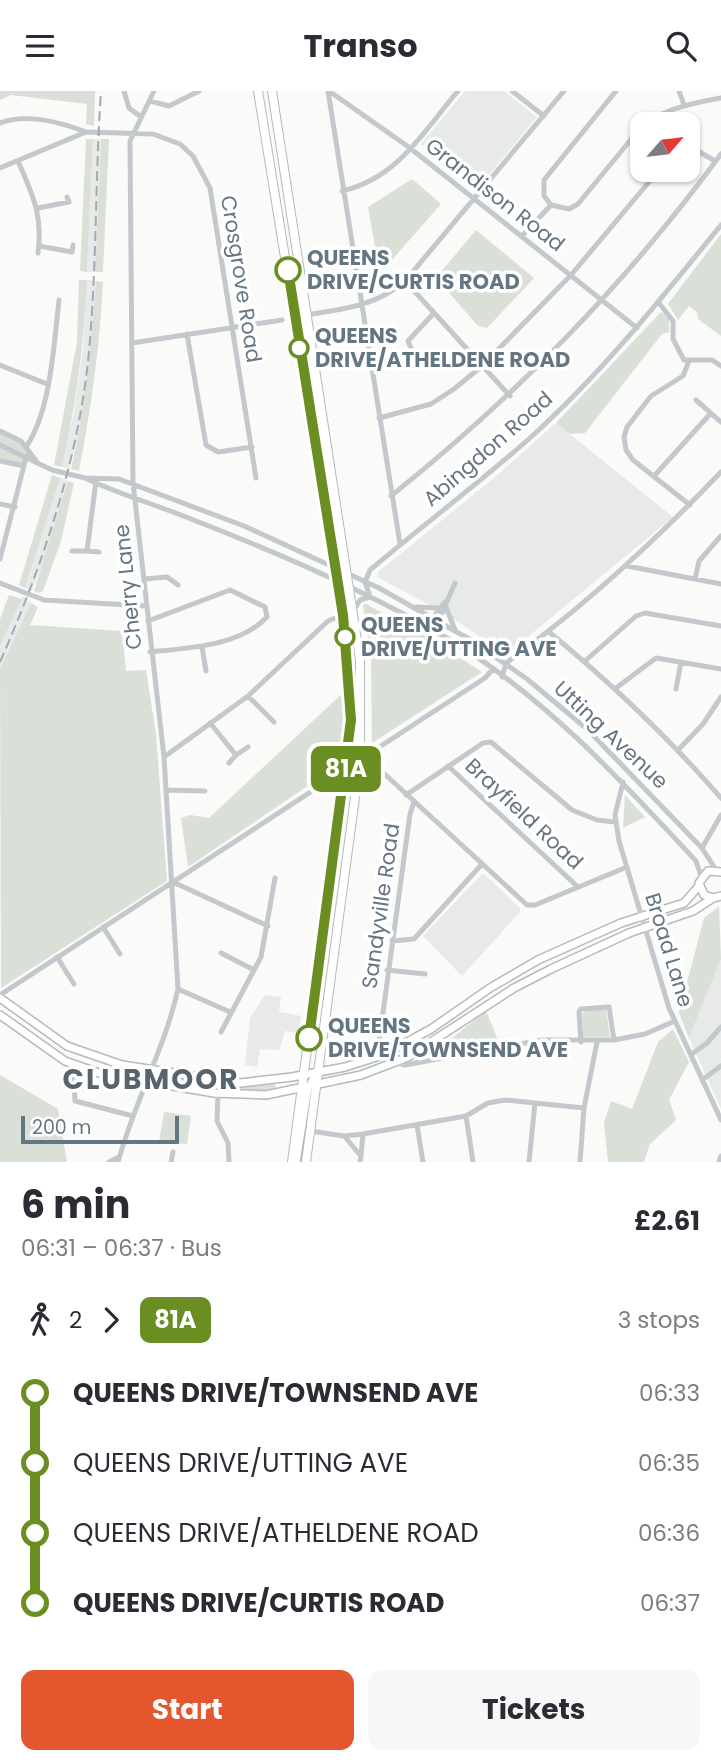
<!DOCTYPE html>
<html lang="en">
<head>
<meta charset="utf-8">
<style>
  body { margin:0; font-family:Poppins,sans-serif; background:#f7f7f7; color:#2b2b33; height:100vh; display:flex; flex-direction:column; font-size:26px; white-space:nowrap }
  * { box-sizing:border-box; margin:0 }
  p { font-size:23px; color:#7c7c81 }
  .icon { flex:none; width:38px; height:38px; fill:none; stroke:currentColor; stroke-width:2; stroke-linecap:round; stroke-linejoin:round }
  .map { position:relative; height:1071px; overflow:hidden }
  .sheet { display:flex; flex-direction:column; background:#fff; flex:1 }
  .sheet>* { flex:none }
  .badge { padding:0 14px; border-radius:10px; font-size:24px; line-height:46px }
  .needle { width:46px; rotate:62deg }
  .controls { position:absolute; left:630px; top:21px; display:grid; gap:14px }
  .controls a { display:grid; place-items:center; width:70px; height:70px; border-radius:14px; background:#fff; box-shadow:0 2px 5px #0004; font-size:35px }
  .scale { position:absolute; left:21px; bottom:18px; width:158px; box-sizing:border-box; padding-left:7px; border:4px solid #657683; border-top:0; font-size:19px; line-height:24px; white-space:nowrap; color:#657683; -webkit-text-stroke:5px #fff; paint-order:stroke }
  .map>.badge { position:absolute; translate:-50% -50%; box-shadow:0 0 0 4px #fff }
  .legs { display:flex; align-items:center; gap:10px; height:77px; padding:0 21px; font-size:23px }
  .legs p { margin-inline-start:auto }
  .summary { display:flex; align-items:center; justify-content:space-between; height:119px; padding:0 21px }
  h1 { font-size:38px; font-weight:700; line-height:52px }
  .action { display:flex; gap:14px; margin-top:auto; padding:14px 21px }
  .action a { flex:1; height:80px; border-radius:14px; background:#e4572e; color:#fff; font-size:28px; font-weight:700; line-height:80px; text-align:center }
  .action a+a { background:#f7f7f7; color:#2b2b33 }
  ul { padding:0 21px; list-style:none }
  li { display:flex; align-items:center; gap:24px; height:70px; font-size:26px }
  li i { display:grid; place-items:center; width:10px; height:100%; margin:0 9px; background:currentColor }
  li i::after { content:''; width:18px; height:18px; margin:-9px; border:5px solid; border-radius:50%; background:#fff }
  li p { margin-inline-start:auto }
  li:first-child i { background:linear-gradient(#0000 50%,currentColor 0) }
  li:last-child i { background:linear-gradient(currentColor 50%,#0000 0) }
  header { display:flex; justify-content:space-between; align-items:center; height:91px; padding:0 21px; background:#fff; font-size:32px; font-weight:700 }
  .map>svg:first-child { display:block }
  .built { fill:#e8e9e9 }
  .green { fill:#dadfd7 }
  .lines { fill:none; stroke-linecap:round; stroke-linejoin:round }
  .major-casing { stroke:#b5babe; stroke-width:10 }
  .highway-casing { stroke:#b4b9bd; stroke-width:10 }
  .minor { stroke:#c3c8cc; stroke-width:5 }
  .major { stroke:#fff; stroke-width:7 }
  .highway { stroke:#fff; stroke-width:8 }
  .rail { stroke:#a2aab0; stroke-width:2; stroke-dasharray:10 5; stroke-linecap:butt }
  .line-1-casing { stroke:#fff; stroke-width:16 }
  .line-1 { stroke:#6b8e23; stroke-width:10 }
  .stop-1-dot { fill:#fff; stroke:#6b8e23; stroke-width:3.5 }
  .labels { text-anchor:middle; stroke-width:7; stroke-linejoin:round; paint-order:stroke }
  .street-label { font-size:21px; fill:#657683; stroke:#fff }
  .stop-label { font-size:21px; font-weight:bold; fill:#657683; stroke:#fff; text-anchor:start }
  .district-label { font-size:28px; font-weight:bold; letter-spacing:2px; fill:#57646e; stroke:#fff }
</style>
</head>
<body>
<header><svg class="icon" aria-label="menu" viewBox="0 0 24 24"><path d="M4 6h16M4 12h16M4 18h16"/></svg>Transo<svg class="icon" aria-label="search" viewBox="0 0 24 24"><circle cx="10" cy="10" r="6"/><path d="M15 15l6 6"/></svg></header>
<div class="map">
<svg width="721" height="1071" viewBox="0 0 721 1071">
  <rect width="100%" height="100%" fill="#fafaf8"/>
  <path class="built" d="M 465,0 L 504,0 L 537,26 L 477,98 L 421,53 Z
    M 93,48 L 101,48 L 95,181 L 87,181 Z
    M 87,189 L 96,190 L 92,257 L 83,323 L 69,379 L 62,376 L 74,321 L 83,257 Z
    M 556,332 L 673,426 L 507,563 L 441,520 L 377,486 L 378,481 L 494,387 Z
    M 60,386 L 68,390 L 52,448 L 32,500 L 25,497 Z
    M 23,505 L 31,512 L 0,578 L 0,555 Z
    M 483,782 L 520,817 L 520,821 L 462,885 L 423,845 Z
    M 721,868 L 721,1018 L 689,947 Z
    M 265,904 L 281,906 L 279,921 L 301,925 L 298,942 L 285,940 L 279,959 L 260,958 L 257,976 L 245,974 L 250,927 Z"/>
  <path class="green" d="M 0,0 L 95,0 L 94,35 L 86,33 L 87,13 L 11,4 L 0,9 Z
    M 86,48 L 93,48 L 87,181 L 80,180 Z
    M 101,48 L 109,48 L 103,181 L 95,181 Z
    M 412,88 L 441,113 L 384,178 L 379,178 L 368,116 Z
    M 476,139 L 534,187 L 487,237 L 478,235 L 436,187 Z
    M 721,143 L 721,245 L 698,228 L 697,221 L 689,215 L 678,229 L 668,213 Z
    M 79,189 L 87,189 C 84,253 76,314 62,376 L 54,374 L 77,251 Z
    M 96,190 L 103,191 C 100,255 91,317 79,380 L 71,378 C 85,316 92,254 96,190 Z
    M 661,221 L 669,227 L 669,241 L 662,243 L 585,342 L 570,343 L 556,332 Z
    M 0,340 L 14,345 L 39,374 L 26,367 L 24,375 L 0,370 Z
    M 52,384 L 60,387 L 25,497 L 19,494 Z
    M 68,390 L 74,392 L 61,450 L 43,500 L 38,502 L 34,500 Z
    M 9,504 L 22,508 L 0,555 L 0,528 Z
    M 31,512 L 38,516 L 30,534 L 122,540 L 126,580 L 146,579 L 156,643 L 167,790 L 1,897 L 0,578 Z
    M 366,513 L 427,546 L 482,581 L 372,652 L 371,568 L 363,514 Z
    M 345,600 L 340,673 L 188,776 L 181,727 L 190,724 L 209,727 Z
    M 625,704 L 645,726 L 623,737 Z
    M 719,815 L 721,868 L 689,947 L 679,922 L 704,827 Z
    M 606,918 L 610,946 L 583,946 L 582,923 L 585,920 Z
    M 486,920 L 498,949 L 438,963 L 436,960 Z
    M 673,938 L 689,971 L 669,1009 L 676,1029 L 650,1053 L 644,1071 L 608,1071 L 604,1032 L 611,1010 L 632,1018 L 658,951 Z
    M 0,984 L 58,1018 L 67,1071 L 0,1071 Z
    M 172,986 L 242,996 L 275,993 L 276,999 L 237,1002 L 171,993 Z
    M 164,1021 L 191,1025 L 187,1053 L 159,1051 Z"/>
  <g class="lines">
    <defs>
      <path id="major" d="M 721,781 L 708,780 L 699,792 L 704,804 L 713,807 L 721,805
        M 0,907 L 67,955 L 122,974 L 240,992 L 292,986 L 345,976 L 383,964 L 431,938 L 490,897 L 538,869 L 621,832 L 684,812 L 699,795
        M 0,924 L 65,970 L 102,983 L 214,1002 L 266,1004 L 361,984 L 408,966 L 514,897 L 551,878 L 629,842 L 693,820 L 713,807
        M 296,1071 L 308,997 L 317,982"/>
      <path id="highway" d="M 258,0 L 343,524 L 351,629 L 292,1071
        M 272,0 L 360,569 L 360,669 L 306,1071"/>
    </defs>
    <use href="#major" class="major-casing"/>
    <use href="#highway" class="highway-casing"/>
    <path class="minor" d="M 124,0 L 129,17 L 141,26
      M 328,0 L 400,453
      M 329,0 L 410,57 L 637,237
      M 512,0 L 544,25
      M 679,0 L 684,14
      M 150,10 L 169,15 L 199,0
      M 0,32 C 26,22 60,31 86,41
      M 644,33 C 668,17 693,12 721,7
      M 688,59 L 696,59 L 715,70
      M 18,70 C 33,105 43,124 38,162
      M 0,77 L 86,41 L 153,43 L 180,53 L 193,65 L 210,97 L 256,387
      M 342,100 C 398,87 423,41 458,0
      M 551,114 L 544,105 L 544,89 L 616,0
      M 551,114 L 569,118 L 578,113 L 642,35
      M 38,117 L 69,111 L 67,106
      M 522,145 L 551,114
      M 39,155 L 72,161 L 73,154
      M 405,190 L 510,305
      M 659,212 L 673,230 L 673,248 L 684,269 L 712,269 L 721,275
      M 295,226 C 336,218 371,219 405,190 L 564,0
      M 187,243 L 206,354 L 218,361 L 252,356
      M 132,252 L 282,229
      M 689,270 L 683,285 L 651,305 L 627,336 L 624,346 L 626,359 L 633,369 L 690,414
      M 418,273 L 408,250 L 433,223
      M 0,274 L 47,293
      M 696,309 L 721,331
      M 379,327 L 431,313 L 454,298 L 482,275 L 571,184 L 659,79
      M 0,340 L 21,350 L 37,371
      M 0,354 L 52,379 L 85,387 L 119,388 L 244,435 L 379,497 L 471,549 L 527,588 L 587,638 L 702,757 L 716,779
      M 26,356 C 51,320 54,252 59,209
      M 0,370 L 24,375
      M 655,384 L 711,322
      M 87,388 C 121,404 157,414 191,428 C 279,462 366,500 447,547 C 543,604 621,689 696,770 L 701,785
      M 96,390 L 87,460 L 99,461
      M 391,405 C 519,302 624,195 721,63
      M 0,413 L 15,416
      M 72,460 L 87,460
      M 0,468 L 26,367 L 30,362
      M 627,475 L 721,493
      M 144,488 L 167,486 L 178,494
      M 695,488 L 699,470 L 721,445
      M 0,492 L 44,509 L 146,515
      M 416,516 L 437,517
      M 446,516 L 455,539
      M 354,519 L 360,509 L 370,506 L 365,491 L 370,479 C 423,434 478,393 530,347 C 601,283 661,208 721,134
      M 432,528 L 445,511
      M 148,530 L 230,499 L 265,516 L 267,526 C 240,555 188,557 150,561
      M 438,531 L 455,492
      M 549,541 C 611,592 668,646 721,707
      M 202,556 L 206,580
      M 585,570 L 636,525 L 645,522 L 721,535
      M 502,586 L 506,572 C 584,516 654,451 721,381
      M 616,597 L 656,567 L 721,578
      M 676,598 L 681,571
      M 248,605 L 274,631
      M 210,632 L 236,664 L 248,656
      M 679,658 L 703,633 L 721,606
      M 368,664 L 377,676 L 527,814 L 535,814 L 627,776
      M 164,666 L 248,605 L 328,530 L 343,524
      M 229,672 L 236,664
      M 448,675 L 578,796
      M 623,691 L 615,724 L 619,750 L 669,917 L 721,1029
      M 166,699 L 205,700
      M 406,704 L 483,652 L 491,651 L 572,719 L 597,729 L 615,731
      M 702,757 L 721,724
      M 173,791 L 268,835
      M 103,836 L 120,863
      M 392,850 L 414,848 L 482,773
      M 221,862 L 254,879
      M 57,866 L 74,893
      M 387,879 L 425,883
      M 178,898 L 230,921
      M 0,904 L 485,587 L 492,579
      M 221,941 L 261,866 L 275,787
      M 581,951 L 579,921 L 581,918 L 609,916 L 614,949
      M 692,963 L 707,952 L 721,936
      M 377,966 L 410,723 L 414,711
      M 395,971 L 405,974 L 542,949 L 614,949 L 645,943 L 675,930
      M 73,972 L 75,1010 L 133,1025
      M 702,989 L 721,975
      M 218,1003 L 217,1030 L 228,1052 L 229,1071
      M 466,1025 L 473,1071
      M 417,1034 L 423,1071
      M 310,1040 L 344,1045 L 363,1043 L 466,1025 L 488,1012 L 505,1009 L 584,1017
      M 345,1046 L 361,1065 L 360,1071
      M 361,1065 L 363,1043
      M 109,1071 L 119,1066
      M 118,1071 C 134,1012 165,957 178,898 L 164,666 L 133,392 L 130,50 L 154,0
      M 171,1071 L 173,1061
      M 529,1071 L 535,1012
      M 580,1071 L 584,1017 L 597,951
      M 719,1071 L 721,1065"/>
    <use href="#major" class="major"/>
    <use href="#highway" class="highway"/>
    <path class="rail" d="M 0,571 C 43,473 79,368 89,260 C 97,174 95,87 101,0"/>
  </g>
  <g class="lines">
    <defs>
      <path id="line-1" d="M 288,179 L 343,524 L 351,629 L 309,947"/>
    </defs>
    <use href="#line-1" class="line-1-casing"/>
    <use href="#line-1" class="line-1"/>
  </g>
  <g class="stop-1-dot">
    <circle cx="288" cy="179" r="12"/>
    <circle cx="299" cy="257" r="9"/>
    <circle cx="345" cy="546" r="9"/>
    <circle cx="309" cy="947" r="12"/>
  </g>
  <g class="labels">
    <g class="street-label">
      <text transform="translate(495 104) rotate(38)" y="7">Grandison Road</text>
      <text transform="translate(241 188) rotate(81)" y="7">Crosgrove Road</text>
      <text transform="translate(488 358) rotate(-41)" y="7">Abingdon Road</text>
      <text transform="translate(128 496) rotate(-96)" y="7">Cherry Lane</text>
      <text transform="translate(611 644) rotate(43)" y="7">Utting Avenue</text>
      <text transform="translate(524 723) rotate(43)" y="7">Brayfield Road</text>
      <text transform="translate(381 815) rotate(-82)" y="7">Sandyville Road</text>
      <text transform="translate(669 859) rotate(73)" y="7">Broad Lane</text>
    </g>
    <g class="stop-label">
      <text x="307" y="174">QUEENS<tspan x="307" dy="24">DRIVE/CURTIS ROAD</tspan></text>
      <text x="315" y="252">QUEENS<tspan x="315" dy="24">DRIVE/ATHELDENE ROAD</tspan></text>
      <text x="361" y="541">QUEENS<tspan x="361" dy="24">DRIVE/UTTING AVE</tspan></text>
      <text x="328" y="942">QUEENS<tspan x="328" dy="24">DRIVE/TOWNSEND AVE</tspan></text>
    </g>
    <g class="district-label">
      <text x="151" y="998">CLUBMOOR</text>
    </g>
  </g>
</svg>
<div class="controls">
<a><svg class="needle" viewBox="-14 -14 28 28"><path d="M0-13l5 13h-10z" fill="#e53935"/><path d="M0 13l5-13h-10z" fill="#7c7c81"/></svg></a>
</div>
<div class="scale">200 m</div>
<b class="badge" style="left:346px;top:678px;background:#6b8e23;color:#fff">81A</b>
</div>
<section class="sheet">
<div class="summary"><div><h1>6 min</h1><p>06:31 – 06:37 · Bus</p></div><b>£2.61</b></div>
<div class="legs"><svg class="icon" aria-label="walk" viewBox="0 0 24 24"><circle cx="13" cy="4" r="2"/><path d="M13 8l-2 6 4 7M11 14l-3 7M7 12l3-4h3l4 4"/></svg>2<svg class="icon" aria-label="forward" viewBox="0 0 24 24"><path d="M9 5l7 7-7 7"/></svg><b class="badge" style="background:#6b8e23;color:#fff">81A</b><p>3 stops</p></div>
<ul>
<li><i style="color:#6b8e23"></i><b>QUEENS DRIVE/TOWNSEND AVE</b><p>06:33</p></li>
<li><i style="color:#6b8e23"></i><span>QUEENS DRIVE/UTTING AVE</span><p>06:35</p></li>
<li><i style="color:#6b8e23"></i><span>QUEENS DRIVE/ATHELDENE ROAD</span><p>06:36</p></li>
<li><i style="color:#6b8e23"></i><b>QUEENS DRIVE/CURTIS ROAD</b><p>06:37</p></li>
</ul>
<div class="action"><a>Start</a><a>Tickets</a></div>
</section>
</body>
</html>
